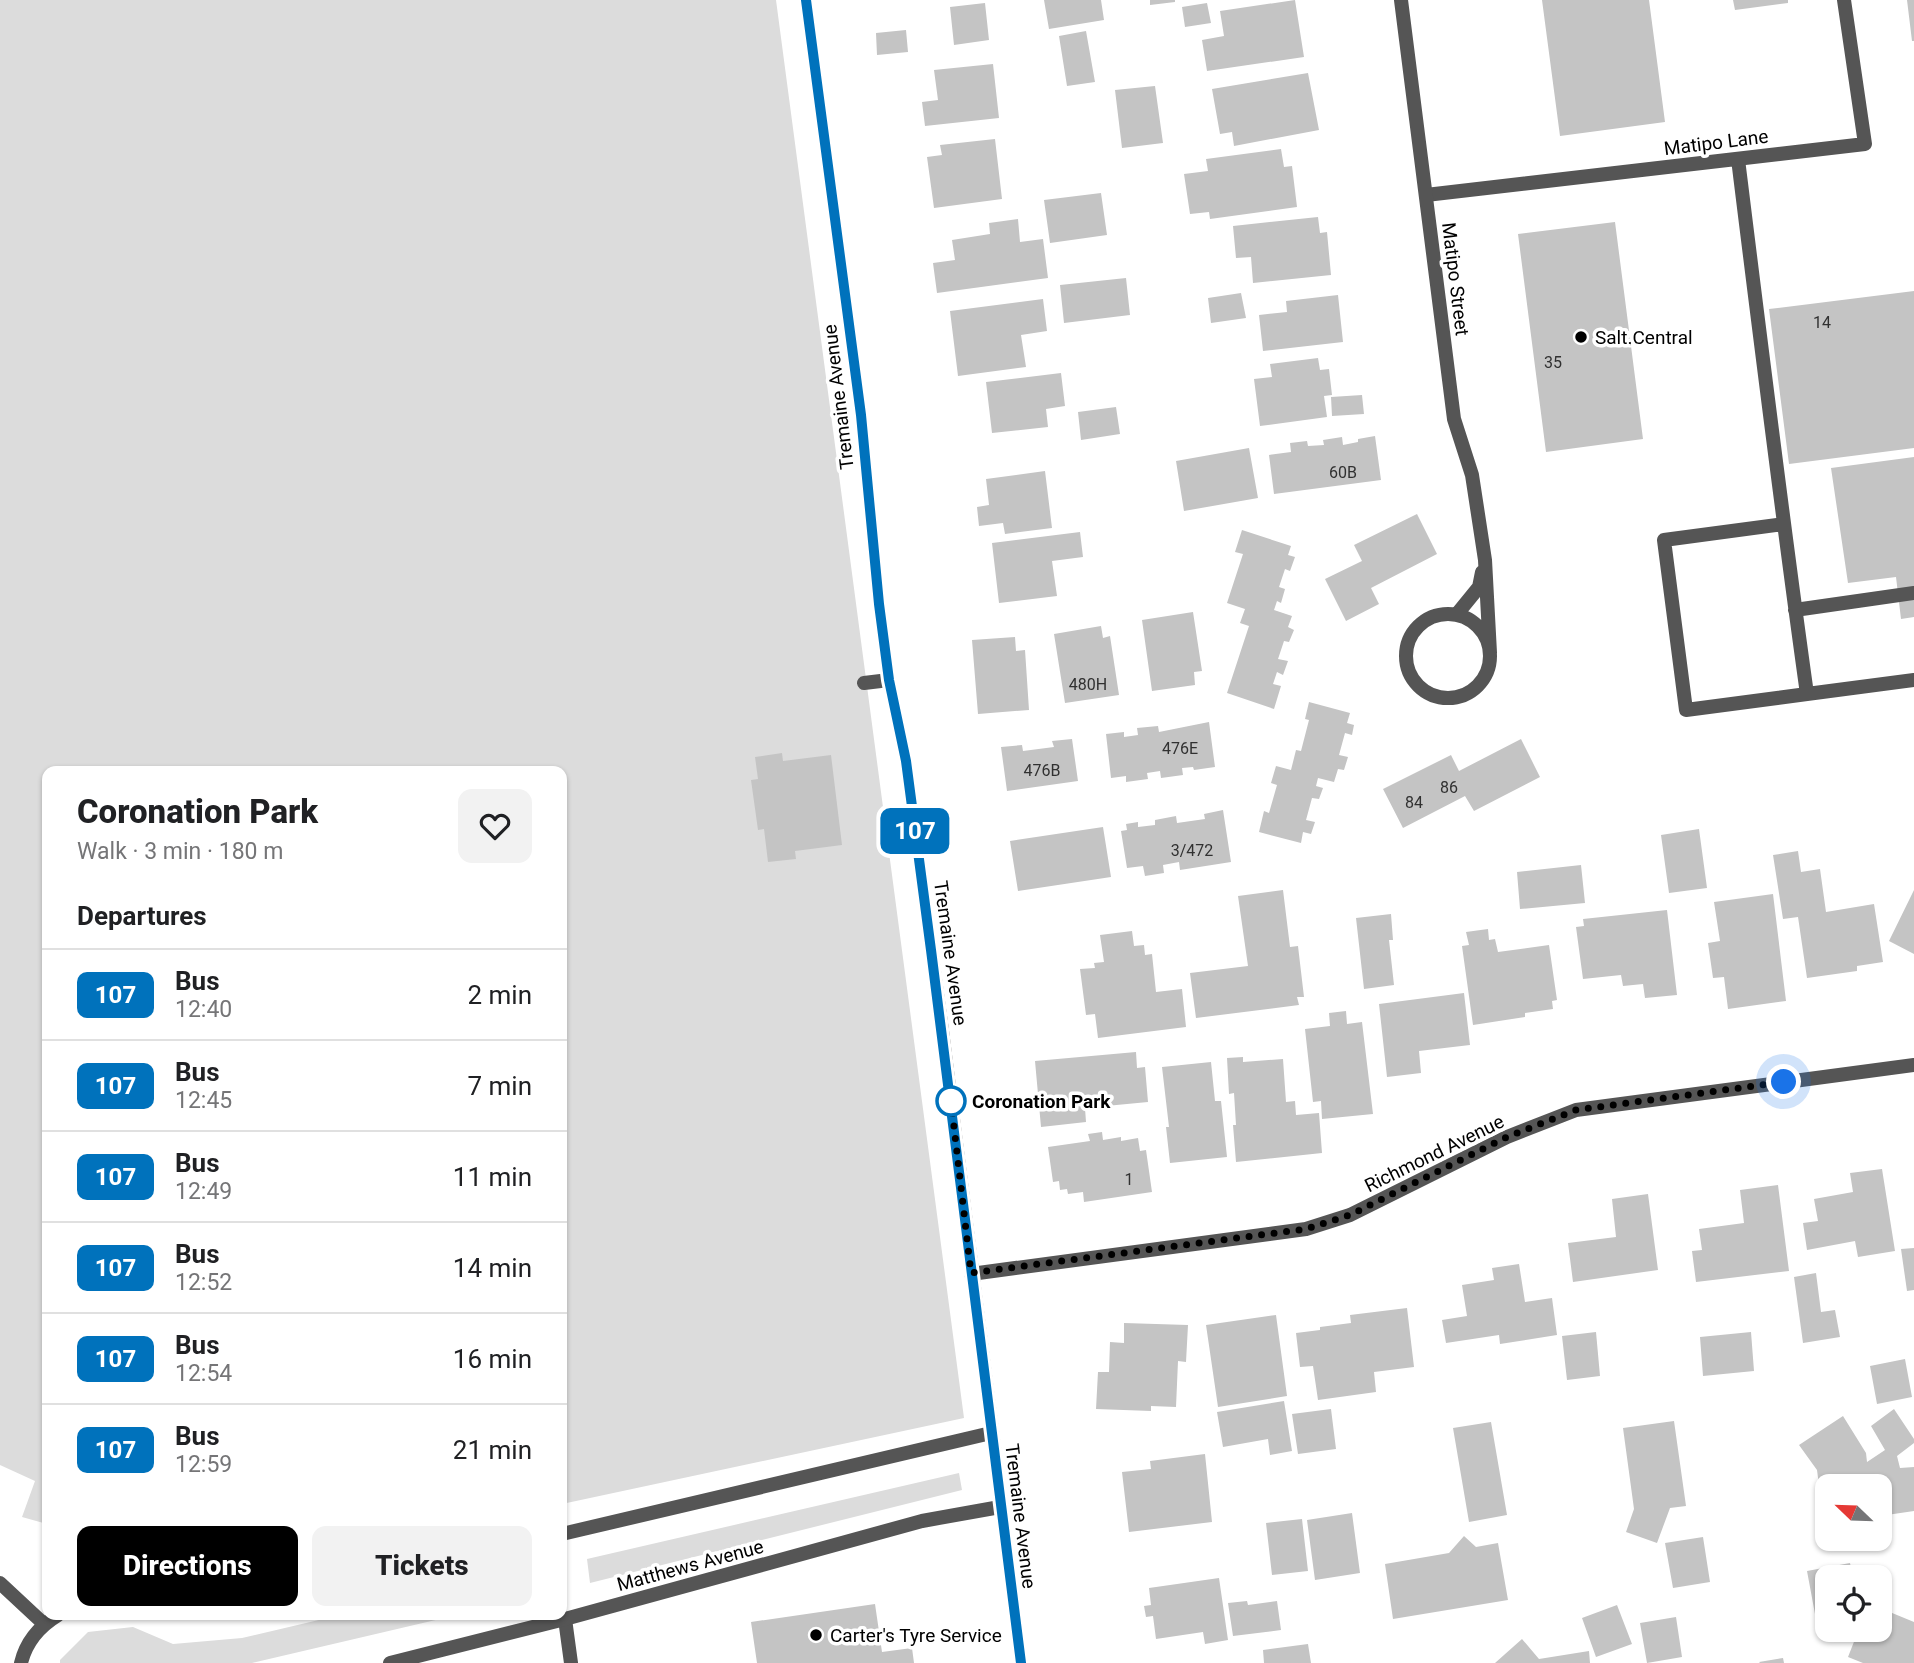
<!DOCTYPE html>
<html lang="en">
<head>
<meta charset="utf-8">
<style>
  body { margin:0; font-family:Roboto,sans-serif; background:#f2f2f2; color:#202124; height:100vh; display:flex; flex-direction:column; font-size:26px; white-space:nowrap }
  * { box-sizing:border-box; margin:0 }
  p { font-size:23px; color:#757577 }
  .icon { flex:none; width:38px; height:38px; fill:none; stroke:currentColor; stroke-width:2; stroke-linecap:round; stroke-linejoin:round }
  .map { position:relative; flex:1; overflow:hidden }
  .panel { position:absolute; left:42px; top:766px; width:525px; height:854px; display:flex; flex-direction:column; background:#fff; border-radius:14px; box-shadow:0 2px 5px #0004 }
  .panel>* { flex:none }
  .badge { padding:0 14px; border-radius:10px; font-size:24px; line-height:46px }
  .needle { width:46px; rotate:293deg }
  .fabs { position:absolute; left:1815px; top:1474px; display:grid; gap:14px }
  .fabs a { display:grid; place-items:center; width:77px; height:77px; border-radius:14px; background:#fff; box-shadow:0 2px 5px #0004; font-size:35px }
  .you { position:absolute; width:35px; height:35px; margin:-18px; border:5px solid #fff; border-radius:50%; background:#1a73e8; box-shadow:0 0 0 10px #1a73e833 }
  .map>.badge { position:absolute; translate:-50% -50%; box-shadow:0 0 0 4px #fff }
  h2 { padding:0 35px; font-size:26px; line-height:63px }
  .round { display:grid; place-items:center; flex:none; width:74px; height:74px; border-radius:14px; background:#f2f2f2 }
  .overview { display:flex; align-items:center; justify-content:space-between; height:119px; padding:0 35px }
  h1 { font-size:33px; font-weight:800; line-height:52px }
  .action { display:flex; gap:14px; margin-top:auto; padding:14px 35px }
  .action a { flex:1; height:80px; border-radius:14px; background:#000; color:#fff; font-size:28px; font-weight:800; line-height:80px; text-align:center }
  .action a+a { background:#f2f2f2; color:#202124 }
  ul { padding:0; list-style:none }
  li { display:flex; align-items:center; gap:21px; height:91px; padding:0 35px; border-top:2px solid #e0e0e0 }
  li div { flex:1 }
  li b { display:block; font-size:26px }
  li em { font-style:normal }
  li .badge { min-width:77px; font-weight:700; text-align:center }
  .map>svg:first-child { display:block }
  .green { fill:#dcdcdc }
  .building { fill:#c4c4c4 }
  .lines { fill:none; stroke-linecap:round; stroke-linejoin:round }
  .lane { stroke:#555; stroke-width:14 }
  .street { stroke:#555; stroke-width:14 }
  .secondary { stroke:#222; stroke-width:14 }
  .line-casing { stroke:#fff; stroke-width:16 }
  .line { stroke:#0072bc; stroke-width:10 }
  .walk { stroke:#000; stroke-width:7; stroke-dasharray:0 12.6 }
  .poi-dot { fill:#000; stroke:#fff; stroke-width:2.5 }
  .stop-dot { fill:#fff; stroke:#0072bc; stroke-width:3.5 }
  .labels { text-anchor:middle; stroke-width:7; stroke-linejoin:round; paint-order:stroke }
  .number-label { font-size:16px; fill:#313131 }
  .street-label { font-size:19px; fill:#000; stroke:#fff }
  .poi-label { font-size:19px; fill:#000; stroke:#fff; text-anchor:start }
  .stop-label { font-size:19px; font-weight:bold; fill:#000; stroke:#fff; text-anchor:start }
</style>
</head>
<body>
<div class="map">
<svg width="1914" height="1663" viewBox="0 0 1914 1663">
  <rect width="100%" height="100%" fill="#fff"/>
  <path class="green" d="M 0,0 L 776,0 L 964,1418 L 562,1504 L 562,772 L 47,772 L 47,1524 L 22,1517 L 35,1481 L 0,1465 Z
    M 959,1473 L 962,1490 L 590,1583 L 587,1559 Z
    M 340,1615 L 457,1615 L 252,1663 L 60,1663 L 60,1660 L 88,1632 L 133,1627 L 173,1644 L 242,1638 Z"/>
  <path class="building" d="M 1044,0 L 1101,0 L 1104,20 L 1049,29 Z
    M 1150,0 L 1175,0 L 1175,2 L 1150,5 Z
    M 1295,0 L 1304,57 L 1207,71 L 1202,40 L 1224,36 L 1220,11 Z
    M 1542,0 L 1649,0 L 1665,122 L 1560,136 Z
    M 1733,0 L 1788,0 L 1788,3 L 1735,10 Z
    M 1907,0 L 1914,0 L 1914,41 L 1912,41 Z
    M 985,3 L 989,40 L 954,45 L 950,7 Z
    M 1207,3 L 1211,23 L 1185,27 L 1182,7 Z
    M 906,30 L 908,52 L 877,55 L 876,33 Z
    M 1086,31 L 1095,82 L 1067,86 L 1059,36 Z
    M 993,64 L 999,118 L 925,126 L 922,102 L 938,100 L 934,70 Z
    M 1308,73 L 1319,130 L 1234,146 L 1232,132 L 1220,134 L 1212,89 Z
    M 1155,86 L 1163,143 L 1122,148 L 1115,90 Z
    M 995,139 L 1002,199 L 934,208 L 927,157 L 942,155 L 940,145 Z
    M 1281,149 L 1284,167 L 1292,166 L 1297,207 L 1210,219 L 1209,212 L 1190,214 L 1184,174 L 1208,171 L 1206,159 Z
    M 1101,193 L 1107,235 L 1050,243 L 1044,200 Z
    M 1318,217 L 1320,233 L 1327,232 L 1331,275 L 1253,283 L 1251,257 L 1236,258 L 1233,226 Z
    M 1018,219 L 1020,242 L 1043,239 L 1048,278 L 937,293 L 933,263 L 955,260 L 952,240 L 990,234 L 989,223 Z
    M 1615,222 L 1643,439 L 1546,452 L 1518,234 Z
    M 1126,278 L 1130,315 L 1064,323 L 1060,285 Z
    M 1914,291 L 1914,448 L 1789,464 L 1769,309 Z
    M 1241,293 L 1246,318 L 1211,323 L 1208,298 Z
    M 1338,295 L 1343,342 L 1263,351 L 1259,315 L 1287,312 L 1286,301 Z
    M 1043,299 L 1047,331 L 1021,335 L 1026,367 L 958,376 L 950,311 Z
    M 1318,358 L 1320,370 L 1329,369 L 1332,395 L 1324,396 L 1327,417 L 1260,426 L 1254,379 L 1272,377 L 1270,364 Z
    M 1061,373 L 1065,406 L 1046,409 L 1048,427 L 992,433 L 986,382 Z
    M 1362,395 L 1364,414 L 1332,416 L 1331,397 Z
    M 1116,407 L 1120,434 L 1081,440 L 1078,412 Z
    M 1375,436 L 1381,480 L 1274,494 L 1269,455 L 1291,452 L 1290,443 L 1307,441 L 1308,446 L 1324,445 L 1323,440 L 1342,437 L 1343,445 L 1358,442 L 1358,439 Z
    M 1249,448 L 1258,498 L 1184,511 L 1176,461 Z
    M 1914,457 L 1914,617 L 1901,619 L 1896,577 L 1848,583 L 1831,468 Z
    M 1045,471 L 1052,528 L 1005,534 L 1003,523 L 979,526 L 977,507 L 989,505 L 986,479 Z
    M 1417,514 L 1437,554 L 1371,588 L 1379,604 L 1346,621 L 1325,579 L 1362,561 L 1354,545 Z
    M 1242,530 L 1291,546 L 1288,555 L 1295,557 L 1290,571 L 1285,569 L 1279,587 L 1285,589 L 1281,603 L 1277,601 L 1274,610 L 1292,616 L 1288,627 L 1294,630 L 1289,642 L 1284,641 L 1278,659 L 1288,661 L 1283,675 L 1277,672 L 1273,684 L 1281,686 L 1274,709 L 1227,693 L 1249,626 L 1240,623 L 1245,609 L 1227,603 L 1243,554 L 1235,552 Z
    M 1080,532 L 1083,557 L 1052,561 L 1057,596 L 999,603 L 992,543 Z
    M 1193,612 L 1202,671 L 1194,672 L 1195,685 L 1152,691 L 1142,620 Z
    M 1101,626 L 1103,638 L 1110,636 L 1119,695 L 1065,703 L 1054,634 Z
    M 1015,637 L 1016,651 L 1025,650 L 1029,710 L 978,714 L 972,640 Z
    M 1309,702 L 1350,713 L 1347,723 L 1354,725 L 1352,735 L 1345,733 L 1339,755 L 1348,757 L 1344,770 L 1338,769 L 1334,782 L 1318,778 L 1316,786 L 1323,788 L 1319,799 L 1312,798 L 1306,820 L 1315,822 L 1311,834 L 1303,832 L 1301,843 L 1259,832 L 1264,811 L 1269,813 L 1277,785 L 1271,783 L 1276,766 L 1291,770 L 1296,750 L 1301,751 L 1309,720 L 1305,719 Z
    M 1209,722 L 1215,767 L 1194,770 L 1193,767 L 1182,768 L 1183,775 L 1161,778 L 1160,771 L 1147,773 L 1148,779 L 1126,782 L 1126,776 L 1111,778 L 1106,734 L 1124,732 L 1124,737 L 1138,735 L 1137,728 L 1158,726 L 1159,732 Z
    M 1072,739 L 1078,781 L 1007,791 L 1001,747 L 1022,745 L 1023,751 L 1054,747 L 1052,741 Z
    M 1521,739 L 1540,777 L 1474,811 L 1465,796 L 1403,828 L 1383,789 L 1451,755 L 1459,771 Z
    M 782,753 L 783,761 L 831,755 L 842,845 L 795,851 L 796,859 L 768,862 L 764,829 L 758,830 L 751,780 L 758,779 L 755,757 Z
    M 1223,810 L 1231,862 L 1180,870 L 1179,862 L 1163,865 L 1164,873 L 1145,876 L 1143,866 L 1127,868 L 1121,831 L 1127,830 L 1126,824 L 1138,822 L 1138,827 L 1155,825 L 1155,820 L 1176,816 L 1177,823 L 1205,819 L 1204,814 Z
    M 1103,827 L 1111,877 L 1018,891 L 1010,841 Z
    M 1699,829 L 1707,888 L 1669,893 L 1661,835 Z
    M 1798,851 L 1801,872 L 1820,869 L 1826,912 L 1874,904 L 1883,962 L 1857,966 L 1857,971 L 1807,978 L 1798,917 L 1783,919 L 1773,855 Z
    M 1581,865 L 1585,903 L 1520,909 L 1517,872 Z
    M 1283,890 L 1290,947 L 1298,946 L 1304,997 L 1297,997 L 1299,1005 L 1196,1018 L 1190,973 L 1248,966 L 1238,896 Z
    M 1914,890 L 1914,954 L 1889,941 Z
    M 1773,894 L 1786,1001 L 1728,1009 L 1724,977 L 1713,978 L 1708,943 L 1720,941 L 1714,902 Z
    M 1667,910 L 1677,995 L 1645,998 L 1643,984 L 1623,986 L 1621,975 L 1583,979 L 1576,927 L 1584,926 L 1583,919 Z
    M 1391,914 L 1393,940 L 1389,940 L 1394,985 L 1364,989 L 1356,918 Z
    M 1488,929 L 1489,940 L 1495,939 L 1498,952 L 1549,945 L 1557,1000 L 1552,1001 L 1553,1009 L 1525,1013 L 1525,1017 L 1473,1025 L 1462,946 L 1469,945 L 1466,932 Z
    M 1132,931 L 1134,946 L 1144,945 L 1145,955 L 1152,954 L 1156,992 L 1182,989 L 1186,1027 L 1098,1038 L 1095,1014 L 1086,1015 L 1080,969 L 1095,968 L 1094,963 L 1104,962 L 1100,935 Z
    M 1464,993 L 1470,1045 L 1419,1051 L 1421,1073 L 1387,1077 L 1379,1004 Z
    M 1346,1011 L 1347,1024 L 1362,1022 L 1373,1114 L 1322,1119 L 1321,1101 L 1313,1102 L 1305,1029 L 1330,1026 L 1329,1013 Z
    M 1136,1052 L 1137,1068 L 1145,1067 L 1148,1102 L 1085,1108 L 1086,1122 L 1041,1127 L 1035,1061 Z
    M 1243,1057 L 1243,1062 L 1283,1059 L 1286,1102 L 1295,1101 L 1296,1115 L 1319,1113 L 1322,1153 L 1236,1162 L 1233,1125 L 1236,1125 L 1234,1093 L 1229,1094 L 1227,1058 Z
    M 1211,1062 L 1215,1101 L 1221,1101 L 1227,1157 L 1170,1163 L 1166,1127 L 1169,1127 L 1162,1067 Z
    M 1102,1132 L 1103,1140 L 1121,1137 L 1121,1141 L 1138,1138 L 1140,1151 L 1146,1150 L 1152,1192 L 1084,1202 L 1083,1192 L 1068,1194 L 1067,1189 L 1060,1190 L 1059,1181 L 1053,1182 L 1048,1147 L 1090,1141 L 1088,1134 Z
    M 1882,1169 L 1895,1251 L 1858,1257 L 1855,1241 L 1807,1250 L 1803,1223 L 1818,1221 L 1814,1199 L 1853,1192 L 1850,1173 Z
    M 1778,1185 L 1789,1271 L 1696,1282 L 1692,1251 L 1702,1250 L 1699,1229 L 1744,1223 L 1740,1190 Z
    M 1648,1194 L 1658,1270 L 1573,1282 L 1568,1243 L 1616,1237 L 1612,1199 Z
    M 1914,1248 L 1914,1290 L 1907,1291 L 1901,1249 Z
    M 1519,1264 L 1525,1302 L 1552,1298 L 1557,1335 L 1500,1344 L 1499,1335 L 1446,1343 L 1442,1320 L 1467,1316 L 1462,1285 L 1494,1280 L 1492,1268 Z
    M 1816,1273 L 1821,1312 L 1835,1310 L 1840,1337 L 1803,1343 L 1794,1277 Z
    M 1407,1308 L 1414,1367 L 1374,1372 L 1376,1392 L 1318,1400 L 1313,1366 L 1300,1367 L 1296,1333 L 1320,1330 L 1320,1327 L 1351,1323 L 1350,1315 Z
    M 1276,1315 L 1287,1396 L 1218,1407 L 1206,1325 Z
    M 1124,1323 L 1188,1325 L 1186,1362 L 1178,1361 L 1176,1407 L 1151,1406 L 1151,1411 L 1096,1409 L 1098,1372 L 1109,1372 L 1110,1342 L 1124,1343 Z
    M 1596,1332 L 1600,1376 L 1567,1380 L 1562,1336 Z
    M 1751,1332 L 1754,1371 L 1703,1376 L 1700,1337 Z
    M 1905,1359 L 1912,1397 L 1877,1404 L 1870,1366 Z
    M 1284,1401 L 1292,1451 L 1270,1455 L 1268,1439 L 1223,1447 L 1217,1412 Z
    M 1331,1409 L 1336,1449 L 1298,1454 L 1292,1414 Z
    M 1894,1409 L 1914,1439 L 1914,1443 L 1897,1456 L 1900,1468 L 1914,1467 L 1914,1511 L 1880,1516 L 1880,1486 L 1827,1486 L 1827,1524 L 1824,1524 L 1817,1470 L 1799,1445 L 1843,1416 L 1866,1453 L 1867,1462 L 1885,1450 L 1871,1426 Z
    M 1674,1421 L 1686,1506 L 1670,1508 L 1657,1543 L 1626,1532 L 1634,1509 L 1623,1428 Z
    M 1491,1422 L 1507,1515 L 1469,1522 L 1453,1428 Z
    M 1205,1454 L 1212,1522 L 1129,1532 L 1122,1472 L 1151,1469 L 1150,1461 Z
    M 1352,1513 L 1360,1573 L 1315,1580 L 1307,1520 Z
    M 1302,1519 L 1308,1571 L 1272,1575 L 1266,1523 Z
    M 1464,1536 L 1476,1547 L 1498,1543 L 1508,1600 L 1393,1619 L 1385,1564 L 1449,1553 Z
    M 1703,1537 L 1710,1582 L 1673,1588 L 1665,1543 Z
    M 1850,1563 L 1853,1577 L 1827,1577 L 1827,1611 L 1815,1614 L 1807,1571 Z
    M 1219,1578 L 1228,1640 L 1205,1644 L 1203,1632 L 1156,1639 L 1153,1616 L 1146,1617 L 1144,1606 L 1151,1605 L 1149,1588 Z
    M 1247,1601 L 1248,1605 L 1277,1601 L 1281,1630 L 1233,1636 L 1228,1603 Z
    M 875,1604 L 882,1652 L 912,1648 L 914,1663 L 757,1663 L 751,1622 Z
    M 1617,1605 L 1632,1644 L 1596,1657 L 1582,1618 Z
    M 1880,1608 L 1914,1622 L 1914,1663 L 1863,1663 L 1848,1657 L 1859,1629 L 1880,1629 Z
    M 1676,1617 L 1682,1657 L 1647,1663 L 1640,1623 Z
    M 1522,1639 L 1539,1659 L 1589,1651 L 1590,1663 L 1495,1663 Z
    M 1308,1644 L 1311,1663 L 1264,1663 L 1263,1650 Z
    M 1783,1658 L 1784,1663 L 1760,1663 L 1759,1662 Z"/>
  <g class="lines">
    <path class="lane" d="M 1738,159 C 1760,337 1782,516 1807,694 L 1686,710 L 1664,540 L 1784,524
      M 1426,195 L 1865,144 L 1844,0
      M 1795,610 L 1914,593
      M 864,683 L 889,680
      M 1807,694 L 1914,680
      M 0,1583 L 44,1624
      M 565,1619 L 571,1663"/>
    <path class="street" d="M 1401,0 L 1454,419 L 1472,475 L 1485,560 L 1490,653
      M 1457,614 L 1479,587 L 1482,572
      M1406 656a42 42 0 1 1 84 0a42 42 0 1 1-84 0Z
      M 971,1274 L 1306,1229 L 1350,1215 L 1507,1137 L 1576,1110 L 1914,1065
      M 562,1534 L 991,1433
      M 21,1663 C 26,1642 40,1626 58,1615
      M 390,1663 L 565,1619 L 922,1521 L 1000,1507"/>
    <path class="secondary" d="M 806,0 L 861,415 L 879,604 L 889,680 L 906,761 L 942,1031 L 1021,1663"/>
  </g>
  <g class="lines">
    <defs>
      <path id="line" d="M 806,0 L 861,415 L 879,604 L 889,680 L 906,761 L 931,950 L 1021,1663"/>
    </defs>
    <use href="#line" class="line-casing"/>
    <use href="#line" class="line"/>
    <path class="walk" d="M 951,1101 L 971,1273 L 1306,1229 L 1350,1215 L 1507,1137 L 1576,1110 L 1784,1082"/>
  </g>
  <g class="poi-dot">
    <circle cx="1581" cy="337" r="7"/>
    <circle cx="816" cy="1635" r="7"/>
  </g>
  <circle class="stop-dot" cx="951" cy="1101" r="14"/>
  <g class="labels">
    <g class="number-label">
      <text x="1822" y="328">14</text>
      <text x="1553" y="368">35</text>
      <text x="1343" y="478">60B</text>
      <text x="1088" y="690">480H</text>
      <text x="1180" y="754">476E</text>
      <text x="1042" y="776">476B</text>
      <text x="1449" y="793">86</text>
      <text x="1414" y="808">84</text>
      <text x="1192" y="856">3/472</text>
      <text x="1129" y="1185">1</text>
    </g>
    <g class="street-label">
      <text transform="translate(1716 142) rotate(-7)" y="7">Matipo Lane</text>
      <text transform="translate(1456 279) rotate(83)" y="7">Matipo Street</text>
      <text transform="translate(838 397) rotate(-97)" y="7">Tremaine Avenue</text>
      <text transform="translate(951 953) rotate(82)" y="7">Tremaine Avenue</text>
      <text transform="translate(1434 1153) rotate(-26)" y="7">Richmond Avenue</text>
      <text transform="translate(1021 1516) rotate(83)" y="7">Tremaine Avenue</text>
      <text transform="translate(690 1565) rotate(-15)" y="7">Matthews Avenue</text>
    </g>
    <g class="poi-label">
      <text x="1595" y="344">Salt.Central</text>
      <text x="830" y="1642">Carter's Tyre Service</text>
    </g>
    <g class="stop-label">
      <text x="972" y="1108">Coronation Park</text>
    </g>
  </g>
</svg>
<div class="fabs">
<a><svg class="needle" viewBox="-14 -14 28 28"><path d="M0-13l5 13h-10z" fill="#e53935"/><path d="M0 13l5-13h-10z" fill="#757577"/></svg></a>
<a><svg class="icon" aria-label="locate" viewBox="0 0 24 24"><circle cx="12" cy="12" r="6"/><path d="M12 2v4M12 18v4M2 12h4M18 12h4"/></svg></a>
</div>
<div class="you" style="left:1784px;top:1082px"></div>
<b class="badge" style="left:915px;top:831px;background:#0072bc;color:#fff">107</b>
<section class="panel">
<div class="overview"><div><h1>Coronation Park</h1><p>Walk · 3 min · 180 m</p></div><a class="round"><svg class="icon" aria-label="heart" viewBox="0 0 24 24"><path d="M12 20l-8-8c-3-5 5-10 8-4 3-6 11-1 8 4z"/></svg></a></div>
<h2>Departures</h2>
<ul>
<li><span class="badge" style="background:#0072bc;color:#fff">107</span><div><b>Bus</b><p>12:40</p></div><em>2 min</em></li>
<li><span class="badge" style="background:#0072bc;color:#fff">107</span><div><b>Bus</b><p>12:45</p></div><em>7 min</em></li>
<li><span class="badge" style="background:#0072bc;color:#fff">107</span><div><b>Bus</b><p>12:49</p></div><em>11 min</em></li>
<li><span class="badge" style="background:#0072bc;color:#fff">107</span><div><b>Bus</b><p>12:52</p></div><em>14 min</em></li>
<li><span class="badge" style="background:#0072bc;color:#fff">107</span><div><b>Bus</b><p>12:54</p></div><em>16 min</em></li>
<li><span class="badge" style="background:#0072bc;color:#fff">107</span><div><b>Bus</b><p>12:59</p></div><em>21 min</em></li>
</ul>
<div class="action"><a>Directions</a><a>Tickets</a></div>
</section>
</div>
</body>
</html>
